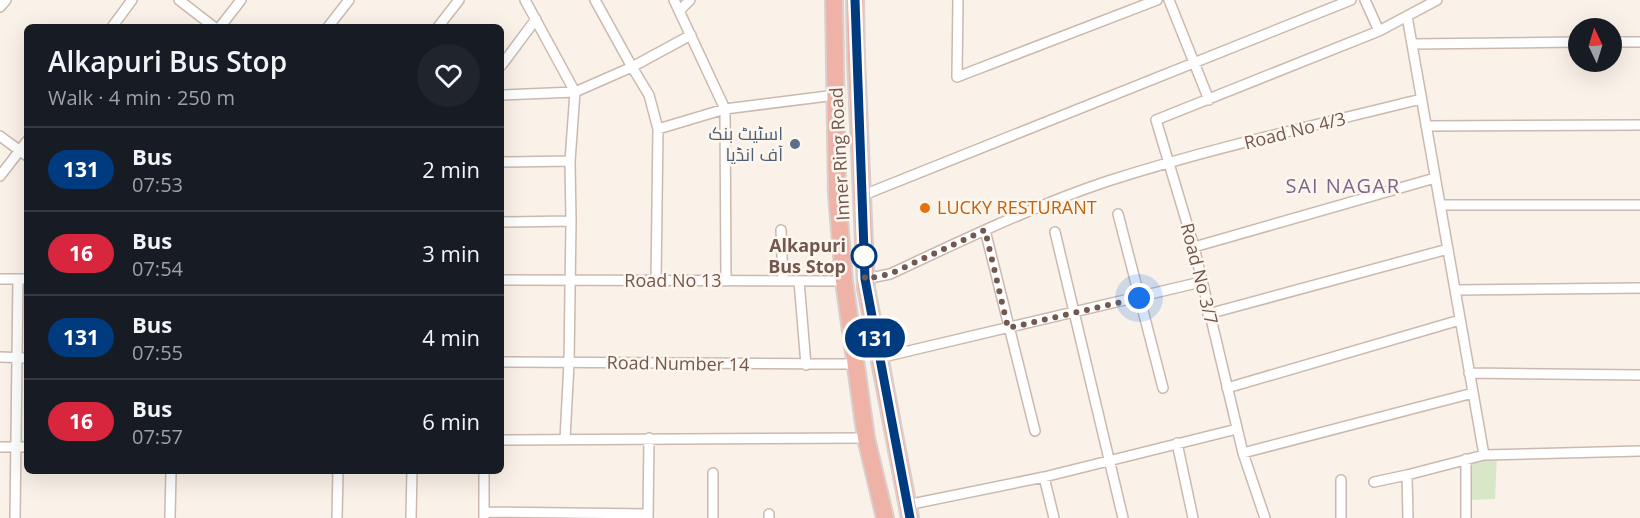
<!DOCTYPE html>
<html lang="en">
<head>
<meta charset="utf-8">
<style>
  body { margin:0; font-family:"Open Sans",Cairo,sans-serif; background:#20242c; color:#f1f3f6; height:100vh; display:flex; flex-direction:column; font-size:22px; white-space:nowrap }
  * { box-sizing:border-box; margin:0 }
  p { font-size:20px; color:#9ea1a6 }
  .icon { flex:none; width:33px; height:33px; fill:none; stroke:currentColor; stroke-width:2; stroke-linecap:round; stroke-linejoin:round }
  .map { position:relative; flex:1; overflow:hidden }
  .panel { position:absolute; left:24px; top:24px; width:480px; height:450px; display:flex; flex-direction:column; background:#171b24; border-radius:9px; box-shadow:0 6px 24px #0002 }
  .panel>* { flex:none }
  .badge { padding:0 12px; border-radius:20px; font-size:21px; line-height:39px }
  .needle { width:39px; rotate:356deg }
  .buttons { position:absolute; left:1568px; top:18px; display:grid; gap:12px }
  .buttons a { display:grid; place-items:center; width:54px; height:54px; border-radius:50%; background:#171b24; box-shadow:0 6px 24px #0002; font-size:30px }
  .you { position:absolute; width:30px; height:30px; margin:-15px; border:4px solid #fff; border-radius:50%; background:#1a73e8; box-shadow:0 0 0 9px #1a73e833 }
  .map>.badge { position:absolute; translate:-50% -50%; box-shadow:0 0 0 3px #fff }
  .round { display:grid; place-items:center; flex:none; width:63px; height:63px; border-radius:32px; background:#20242c }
  .summary { display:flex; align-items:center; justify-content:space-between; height:102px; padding:0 24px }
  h1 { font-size:28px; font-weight:600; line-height:45px }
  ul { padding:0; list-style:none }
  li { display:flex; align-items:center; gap:18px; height:84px; padding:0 24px; border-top:2px solid #363941 }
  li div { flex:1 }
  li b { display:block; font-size:22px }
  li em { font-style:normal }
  li .badge { min-width:66px; font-weight:700; text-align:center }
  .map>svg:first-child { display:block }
  .green { fill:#d7e7c8 }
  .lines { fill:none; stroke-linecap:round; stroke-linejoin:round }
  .street-casing { stroke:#cbb9af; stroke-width:12 }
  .highway-casing { stroke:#d8d0ce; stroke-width:20 }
  .street { stroke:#fff; stroke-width:9 }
  .highway { stroke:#eeb2a6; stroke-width:16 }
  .line-casing { stroke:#fff; stroke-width:14 }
  .line { stroke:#003b80; stroke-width:9 }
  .walk { stroke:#72584f; stroke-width:6; stroke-dasharray:0 10.8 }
  .service-dot { fill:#5c6f8a; stroke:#fdf6ee; stroke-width:2 }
  .food-dot { fill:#e8710a; stroke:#fdf6ee; stroke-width:2 }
  .stop-dot { fill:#fff; stroke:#003b80; stroke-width:3 }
  .labels { text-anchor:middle; stroke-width:5; stroke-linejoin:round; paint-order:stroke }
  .street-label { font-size:18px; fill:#72584f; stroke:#fdf6ee }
  .service-label { font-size:18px; fill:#4e5e75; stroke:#fdf6ee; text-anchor:end }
  .food-label { font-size:18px; fill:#c56008; stroke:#fdf6ee; text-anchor:start }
  .stop-label { font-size:18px; font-weight:bold; fill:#72584f; stroke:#fdf6ee; text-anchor:end }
  .neighbourhood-label { font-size:20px; letter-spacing:1.5px; fill:#7d668e; stroke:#fdf6ee }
</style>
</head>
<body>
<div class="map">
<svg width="1640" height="518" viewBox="0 0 1640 518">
  <rect width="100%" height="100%" fill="#faf2e8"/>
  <path class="green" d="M 1497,455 L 1495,499 L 1466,500 L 1466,459 Z"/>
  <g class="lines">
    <defs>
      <path id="street" d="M 179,0 L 214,27
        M 525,0 L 575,92 L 570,161 L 571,221 L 569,363 L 565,439
        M 595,0 L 632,67 L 649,95 L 658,129 L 656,281
        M 674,0 L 725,109 L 726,281
        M 958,0 L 957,77 L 1157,0
        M 1169,0 L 1209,100
        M 1365,0 L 1379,31
        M 0,7 L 6,0
        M 680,10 L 690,0
        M 1407,16 L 1484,455
        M 112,27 L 132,0
        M 220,27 L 241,0
        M 328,27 L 349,0
        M 438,27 L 459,0
        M 1611,42 L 1640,42
        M 1412,44 L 1578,42
        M 501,66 L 536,19
        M 501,95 L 575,92 L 632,67 L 691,35
        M 1426,126 L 1640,125
        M 658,129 L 725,109 L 836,95
        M 0,136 L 27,156
        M 501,162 L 570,161
        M 0,176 L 27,141
        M 861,196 L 1351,0
        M 1440,205 L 1640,205
        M 1118,214 L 1163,388
        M 501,222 L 571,221
        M 781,230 L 783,281
        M 985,230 L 1035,431
        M 1055,232 L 1123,518
        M 1194,247 L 1435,178
        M 0,279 L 27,279
        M 865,279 L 890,274 C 961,241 1033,206 1108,181 C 1211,148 1317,125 1421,99
        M 501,280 L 844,281
        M 799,281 L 806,365
        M 1455,290 L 1640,288
        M 1208,314 L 1448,249
        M 0,357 L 27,358
        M 879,358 L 1201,282
        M 501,362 L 856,364
        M 1469,373 L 1640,375
        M 1227,388 L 1460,320
        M 501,440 L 866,438
        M 1177,443 L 1193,518
        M 0,447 L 27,447
        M 1243,453 L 1473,393
        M 1466,459 L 1466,518
        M 484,471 L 484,518
        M 713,473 L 713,518
        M 1044,477 L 1054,518
        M 1341,480 L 1341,518
        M 1374,482 L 1407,475
        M 907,505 L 1044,477 L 1237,429
        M 484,512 L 648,514
        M 769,514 L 769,518
        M 15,518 L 18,279
        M 170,518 L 171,471
        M 337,518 L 338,471
        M 411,518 L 412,471
        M 648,518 L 649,438
        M 1265,518 L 1243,453 L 1194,247 L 1156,120 L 1379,31 L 1437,0
        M 1408,518 L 1407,475 L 1484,455 L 1640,451"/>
      <path id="highway" d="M 834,0 L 837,194 L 844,281 L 866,438 L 885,518
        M 855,0 L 856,58 L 866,288 L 910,518"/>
    </defs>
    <use href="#street" class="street-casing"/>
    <use href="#highway" class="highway-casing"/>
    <use href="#street" class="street"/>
    <use href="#highway" class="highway"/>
  </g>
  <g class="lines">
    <defs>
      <path id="line" d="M 855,0 L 865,279 L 910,518"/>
    </defs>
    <use href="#line" class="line-casing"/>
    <use href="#line" class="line"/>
    <path class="walk" d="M 864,256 L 865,279 L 890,274 L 985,230 L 1008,328 L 1139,298"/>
  </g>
  <circle class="service-dot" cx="795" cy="144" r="6"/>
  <circle class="food-dot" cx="925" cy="208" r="6"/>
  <circle class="stop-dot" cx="864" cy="256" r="12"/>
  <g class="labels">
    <g class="street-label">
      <text transform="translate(1295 131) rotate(-14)" y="6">Road No 4/3</text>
      <text transform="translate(840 154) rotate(-93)" y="6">Inner Ring Road</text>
      <text transform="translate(1199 274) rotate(76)" y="6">Road No 3/7</text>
      <text x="673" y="287">Road No 13</text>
      <text transform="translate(678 364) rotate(1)" y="6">Road Number 14</text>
    </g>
    <g class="service-label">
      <text x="783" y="140">اسٹیٹ بنک<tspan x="783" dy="21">آف انڈیا</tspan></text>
    </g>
    <g class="food-label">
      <text x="937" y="214">LUCKY RESTURANT</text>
    </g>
    <g class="stop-label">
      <text x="846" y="252">Alkapuri<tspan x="846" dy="21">Bus Stop</tspan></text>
    </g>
    <g class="neighbourhood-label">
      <text x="1343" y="193">SAI NAGAR</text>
    </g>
  </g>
</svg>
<div class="buttons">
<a><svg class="needle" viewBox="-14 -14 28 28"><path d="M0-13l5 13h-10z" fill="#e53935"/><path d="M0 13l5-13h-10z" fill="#9ea1a6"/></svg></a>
</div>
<div class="you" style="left:1139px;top:298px"></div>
<b class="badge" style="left:875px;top:338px;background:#003b80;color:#fff">131</b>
<section class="panel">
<div class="summary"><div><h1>Alkapuri Bus Stop</h1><p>Walk · 4 min · 250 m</p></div><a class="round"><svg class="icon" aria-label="heart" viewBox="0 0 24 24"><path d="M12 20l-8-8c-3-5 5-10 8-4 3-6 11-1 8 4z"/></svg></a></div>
<ul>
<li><span class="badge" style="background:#003b80;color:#fff">131</span><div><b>Bus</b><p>07:53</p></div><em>2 min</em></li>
<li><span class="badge" style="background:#d7263d;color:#fff">16</span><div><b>Bus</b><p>07:54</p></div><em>3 min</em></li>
<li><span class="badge" style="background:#003b80;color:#fff">131</span><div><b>Bus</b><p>07:55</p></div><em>4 min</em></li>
<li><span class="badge" style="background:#d7263d;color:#fff">16</span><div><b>Bus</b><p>07:57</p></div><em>6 min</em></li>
</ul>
</section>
</div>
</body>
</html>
